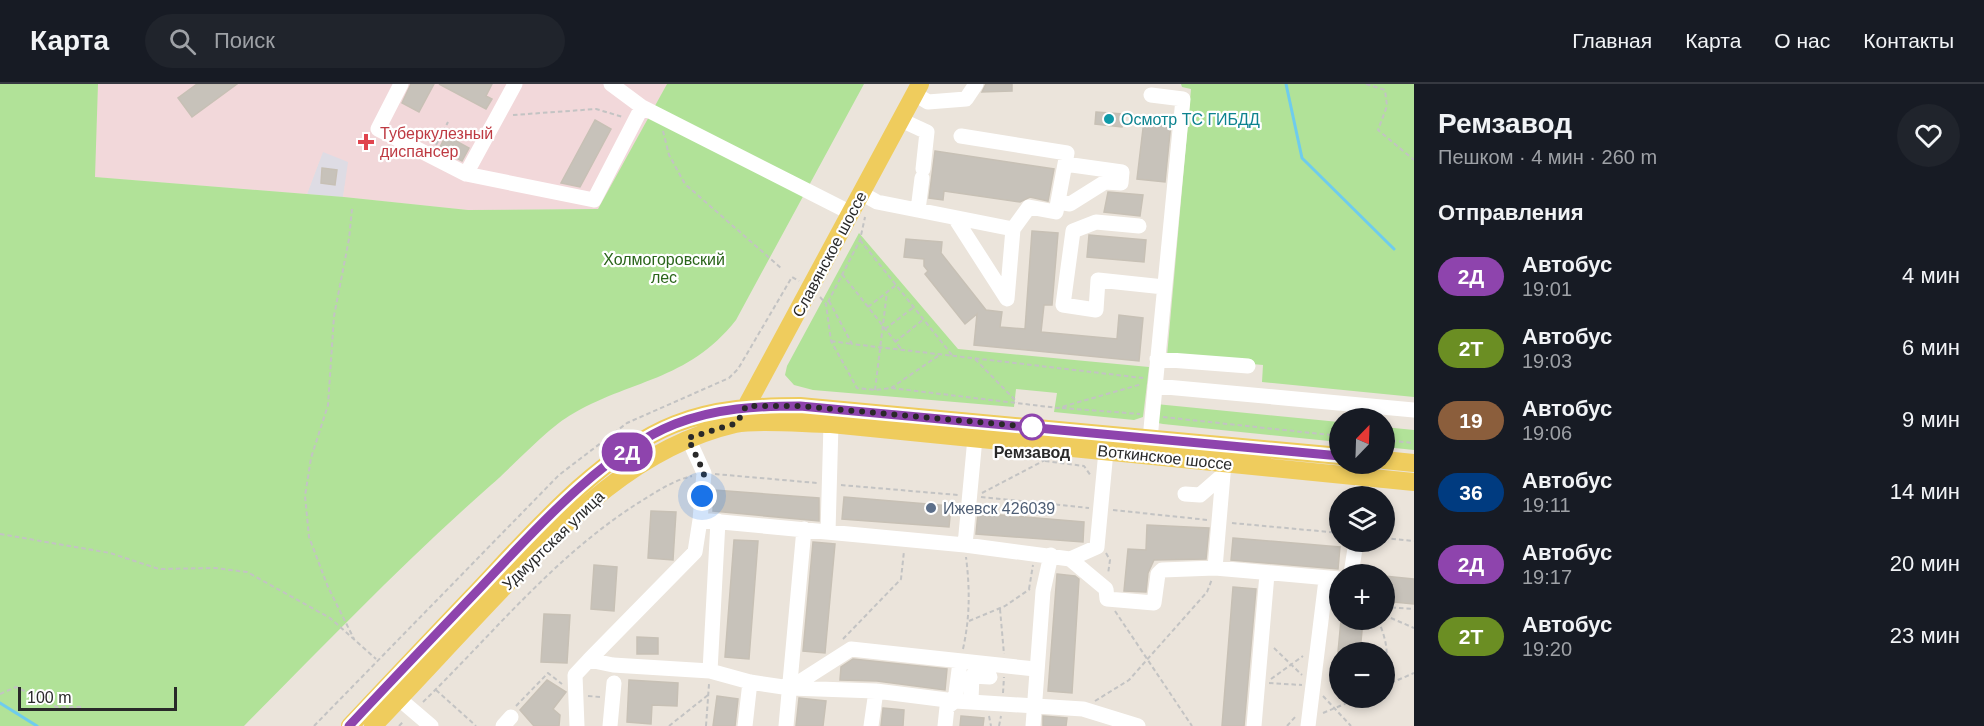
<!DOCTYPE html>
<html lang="ru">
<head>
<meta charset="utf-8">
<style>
  body { margin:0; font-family:Arial,sans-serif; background:#20242c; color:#f1f3f6; height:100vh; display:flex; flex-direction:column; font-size:22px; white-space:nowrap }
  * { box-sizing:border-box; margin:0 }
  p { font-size:20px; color:#9ea1a6 }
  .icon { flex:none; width:33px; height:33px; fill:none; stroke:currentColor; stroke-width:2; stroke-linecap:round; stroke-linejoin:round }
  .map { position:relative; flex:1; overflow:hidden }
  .side { display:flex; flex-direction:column; background:#171b24; width:570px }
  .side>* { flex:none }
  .badge { padding:0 12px; border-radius:20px; font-size:21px; line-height:39px }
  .needle { width:39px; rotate:23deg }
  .buttons { position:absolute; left:1329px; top:324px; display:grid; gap:12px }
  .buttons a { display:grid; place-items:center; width:66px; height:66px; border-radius:50%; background:#171b24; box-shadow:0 3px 9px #0003; font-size:30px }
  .scale { position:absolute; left:18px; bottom:15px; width:159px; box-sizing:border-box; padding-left:6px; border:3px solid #292929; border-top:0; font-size:16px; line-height:21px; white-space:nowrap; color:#292929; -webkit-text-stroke:4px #fff; paint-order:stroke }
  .you { position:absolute; width:30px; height:30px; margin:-15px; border:4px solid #fff; border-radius:50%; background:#1a73e8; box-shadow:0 0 0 9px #1a73e833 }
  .map>.badge { position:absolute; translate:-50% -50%; box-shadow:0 0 0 3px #fff }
  h2 { padding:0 24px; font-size:22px; line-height:54px }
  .round { display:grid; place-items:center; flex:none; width:63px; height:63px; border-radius:32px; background:#20242c }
  .summary { display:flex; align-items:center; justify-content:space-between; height:102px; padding:0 24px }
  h1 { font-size:28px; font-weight:700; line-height:45px }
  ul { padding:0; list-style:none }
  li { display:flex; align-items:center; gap:18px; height:72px; padding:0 24px }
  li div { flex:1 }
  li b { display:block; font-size:22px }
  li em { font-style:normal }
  li .badge { min-width:66px; font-weight:700; text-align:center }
  header { display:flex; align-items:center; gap:36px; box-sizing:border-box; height:84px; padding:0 30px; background:#171b24; border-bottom:2px solid #363941 }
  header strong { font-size:28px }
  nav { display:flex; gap:33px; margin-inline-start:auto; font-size:21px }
  .search { width:420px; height:54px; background:#20242c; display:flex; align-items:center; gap:15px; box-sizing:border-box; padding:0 21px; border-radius:33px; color:#9ea1a6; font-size:22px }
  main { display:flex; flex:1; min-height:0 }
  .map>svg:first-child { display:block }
  .industrial { fill:#dedce4 }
  .medical { fill:#f2d8da }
  .green { fill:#b1e298 }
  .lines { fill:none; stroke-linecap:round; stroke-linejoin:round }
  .stream { stroke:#6fcced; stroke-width:3 }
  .building { fill:#c7c2ba; stroke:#c7c0b5; stroke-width:1.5 }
  .path { stroke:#c3c3c3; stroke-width:2; stroke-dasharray:4.5 3; stroke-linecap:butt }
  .minor { stroke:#fff; stroke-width:15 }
  .major { stroke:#efcc5d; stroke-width:18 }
  .line-casing { stroke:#fff; stroke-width:14 }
  .line { stroke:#8e44ad; stroke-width:9 }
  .walk { stroke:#292929; stroke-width:6; stroke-dasharray:0 10.8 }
  .culture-dot { fill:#0f9aa8; stroke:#fff; stroke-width:2 }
  .health-dot { fill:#e0444e; stroke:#fff; stroke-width:2 }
  .stop-dot { fill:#fff; stroke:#8e44ad; stroke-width:3 }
  .service-dot { fill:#5c6f8a; stroke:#fff; stroke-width:2 }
  .labels { text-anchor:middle; stroke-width:4.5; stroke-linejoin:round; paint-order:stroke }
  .culture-label { font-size:16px; fill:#0d838f; stroke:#fff; text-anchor:start }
  .health-label { font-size:16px; fill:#be3a42; stroke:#fff; text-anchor:start }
  .street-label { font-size:16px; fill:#292929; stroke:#fff }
  .park-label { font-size:16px; fill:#2a651a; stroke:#fff }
  .stop-label { font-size:16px; font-weight:bold; fill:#292929; stroke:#fff }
  .service-label { font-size:16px; fill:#4e5e75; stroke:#fff; text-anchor:start }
</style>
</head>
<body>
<header>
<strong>Карта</strong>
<div class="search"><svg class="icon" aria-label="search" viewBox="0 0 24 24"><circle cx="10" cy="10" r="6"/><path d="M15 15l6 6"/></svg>Поиск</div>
<nav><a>Главная</a><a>Карта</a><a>О нас</a><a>Контакты</a></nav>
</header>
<main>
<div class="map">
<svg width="1414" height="642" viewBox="0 0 1414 642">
  <rect width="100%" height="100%" fill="#ebe4db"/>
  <path class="industrial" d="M 323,67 L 349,78 L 343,113 L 307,110 Z"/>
  <path class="medical" d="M 98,0 L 667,0 L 598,125 L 468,126 L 343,113 L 348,78 L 323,68 L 307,110 L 94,93 Z"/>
  <path class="green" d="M 0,0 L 98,0 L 95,93 L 344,113 L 468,126 L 598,125 L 667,0 L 864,0 L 736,236 C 687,298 630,295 569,332 C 546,346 513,382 491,401 C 405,477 325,560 244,642 L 0,642 Z
    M 1181,0 L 1414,0 L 1414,313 L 1262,298 L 1263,281 L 1167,272 L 1191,5 L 1182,3 Z
    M 859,149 L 958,265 L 1149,283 L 1143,333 L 1134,336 L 1054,328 L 1057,309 L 1016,305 L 1014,323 L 813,306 L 794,301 L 785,291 L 787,282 Z
    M 1156,320 L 1339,338 L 1339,358 L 1163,340 L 1158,339 Z
    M 1384,343 L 1414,346 L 1414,366 L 1385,363 Z"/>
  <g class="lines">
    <path class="stream" d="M 1286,0 L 1302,74 L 1394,165
      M 0,619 L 37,642"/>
  </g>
  <path class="building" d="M 197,0 L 237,0 L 192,33 L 178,14 Z
    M 411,0 L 434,0 L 419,28 L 402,19 Z
    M 439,0 L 492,0 L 486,12 L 492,15 L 486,25 Z
    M 986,0 L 1012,0 L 1012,7 L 982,8 Z
    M 1096,28 L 1123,30 L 1122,43 L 1095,40 Z
    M 595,36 L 611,45 L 580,103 L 561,99 Z
    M 1144,36 L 1171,39 L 1165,98 L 1137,95 Z
    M 449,45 L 460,51 L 456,57 L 469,64 L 462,77 L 439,65 Z
    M 935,67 L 1054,85 L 1048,117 L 1030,113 L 1020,118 L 944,107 L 943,116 L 929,114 Z
    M 322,84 L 337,86 L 335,101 L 321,99 Z
    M 1108,108 L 1143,111 L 1140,132 L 1104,128 Z
    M 1032,147 L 1058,149 L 1052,221 L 1044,221 L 1041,248 L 1117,255 L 1119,231 L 1143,234 L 1139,277 L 974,261 L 977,230 L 965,240 L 925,190 L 928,187 L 924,182 L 924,175 L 904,173 L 906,155 L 942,158 L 941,169 L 986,226 L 1002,228 L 1000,243 L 1025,245 Z
    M 1089,151 L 1146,156 L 1144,178 L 1087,173 Z
    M 714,406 L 819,414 L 819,437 L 713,427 Z
    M 844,413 L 951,422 L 949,443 L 842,435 Z
    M 651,427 L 676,428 L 673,476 L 648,474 Z
    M 978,429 L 1084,438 L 1083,458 L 976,450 Z
    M 1147,441 L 1209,444 L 1206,475 L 1154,476 L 1148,489 L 1146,508 L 1124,507 L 1128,465 L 1146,466 Z
    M 1233,454 L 1340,463 L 1338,485 L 1231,476 Z
    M 734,456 L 758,457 L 749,575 L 725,573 Z
    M 813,458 L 835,460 L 825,569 L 803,567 Z
    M 594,481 L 617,483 L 614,527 L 591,525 Z
    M 1057,490 L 1075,492 L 1079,495 L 1072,609 L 1048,607 Z
    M 1384,492 L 1414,495 L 1414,520 L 1384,517 Z
    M 1233,503 L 1256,505 L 1244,642 L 1222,642 Z
    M 544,530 L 570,531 L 567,579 L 541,578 Z
    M 1341,536 L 1363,536 L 1360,568 L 1338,568 Z
    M 637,553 L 658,554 L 658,570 L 637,570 Z
    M 853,575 L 947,585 L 945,606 L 877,597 L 840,596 L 841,583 Z
    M 547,596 L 566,608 L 553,625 L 560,631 L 559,642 L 534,642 L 520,626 Z
    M 629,596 L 678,599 L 677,622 L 652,621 L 651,640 L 627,638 Z
    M 717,612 L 738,615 L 735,642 L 713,642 Z
    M 799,614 L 826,617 L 823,642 L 796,642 Z
    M 883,624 L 904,626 L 903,642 L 881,642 Z
    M 961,632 L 984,634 L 983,642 L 960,642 Z
    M 1043,632 L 1067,634 L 1066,642 L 1043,642 Z"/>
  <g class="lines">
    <path class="path" d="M 1366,0 L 1385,6 L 1387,22 L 1378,46 L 1414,76
      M 513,31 L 596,25 L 623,33
      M 663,47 L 669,71 L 685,100 L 781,184
      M 436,61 L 448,38
      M 352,125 L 349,155 L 334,232 L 328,321 L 311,374 L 305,412 L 309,453 L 328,503 L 354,555
      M 860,156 L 952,271
      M 842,190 L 902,266
      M 820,213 L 826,220 L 831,257 L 857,304 L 875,306 L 891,304 L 1058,324 L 1142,300
      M 829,217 L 852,260 L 1143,294
      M 828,218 L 860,156 L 865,133
      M 868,223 L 896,201
      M 885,245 L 914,223
      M 831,257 L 852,260
      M 895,258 L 924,235
      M 975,275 L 1017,318
      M 891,304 L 941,270
      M 875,306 L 887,208
      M 1062,324 L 1140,330
      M 1163,333 L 1340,352
      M 1384,356 L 1414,359
      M 1045,377 L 1084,382 L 1091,392
      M 715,390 L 817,399
      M 841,401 L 958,411
      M 982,409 L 1045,376
      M 981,413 L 1089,424
      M 1113,426 L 1208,436
      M 1232,439 L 1340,449
      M 0,450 L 110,469 L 159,485 L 215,484 L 247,488 L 330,534 L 376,575
      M 1384,454 L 1414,457
      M 1106,469 L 1110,476 L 1108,490
      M 1029,505 L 1033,481
      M 1384,523 L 1414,525
      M 1000,525 L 1004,570
      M 1115,527 L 1192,642
      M 1384,531 L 1414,544
      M 1378,536 C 1385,552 1390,569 1384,586
      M 969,537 L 1005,522 L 1030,505
      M 843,555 L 901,495 L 904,467
      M 1274,564 L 1302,591
      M 963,565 C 970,533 970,505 966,473
      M 1271,595 L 1303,572
      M 1269,599 L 1302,601
      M 1384,602 L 1414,589
      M 436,606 L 476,642
      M 1003,609 L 1004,593
      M 0,610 L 16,603 L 57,623 L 83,623
      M 588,612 L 600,613
      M 1323,612 L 1351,642
      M 1095,617 L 1129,596 L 1207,508 L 1212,495
      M 423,618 C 492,551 553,474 635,421 C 653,410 671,397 692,392
      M 516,622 L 548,589 L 562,600
      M 1323,629 L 1359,614
      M 989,632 L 991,642
      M 314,642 L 559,391 L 627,339 L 729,294 L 738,285 L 792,193 L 799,197
      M 399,642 L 404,637
      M 669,642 L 708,611
      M 706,642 L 709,600
      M 999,642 L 1001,632
      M 1287,642 L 1296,632"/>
    <path class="minor" d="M 401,0 L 378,45 L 466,90 L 515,0
      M 611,0 L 642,23 L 851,129
      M 915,10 L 928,18 L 966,15 L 976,0
      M 901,36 L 927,48 L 923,85
      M 961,52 L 1067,69 L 1056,128 L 1029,123 L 1013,145
      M 466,90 L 594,116 L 642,23
      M 861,109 L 877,118 L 1013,145 L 1007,215 L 955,134
      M 1058,118 L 1070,120 L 1105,98 L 1121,99 L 1122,88 L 1065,80
      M 918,126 L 922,94
      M 1139,142 L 1096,138 L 1073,147 L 1063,221 L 1096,226 L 1098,196 L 1164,203
      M 1157,275 L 1248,282
      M 1155,302 L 1414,326
      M 688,354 L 704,389 L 700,436
      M 1150,355 L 1183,15 L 1151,11
      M 1185,410 L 1200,411 L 1223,391
      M 1361,412 L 1364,393
      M 828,448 L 831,340
      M 965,461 L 975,354
      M 1070,475 L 1106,505 L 1107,515 L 1154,519 L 1158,490 L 1162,486 L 1215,484 L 1340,495
      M 1215,484 L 1224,379
      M 1351,490 L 1356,458
      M 589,576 L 695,468 L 700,436 L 965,461 L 1070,475 L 1097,463 L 1106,367
      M 710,587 L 718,437
      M 790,604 L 851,565 L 1035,585
      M 390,607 L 431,642
      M 971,616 L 972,592 L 990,593
      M 503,642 L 511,633
      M 577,642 L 575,591 L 589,576 L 613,581 L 710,587 L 750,598 L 790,604 L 876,607 L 955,617 L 1083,625 L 1138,642
      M 610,642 L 614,599
      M 745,642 L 750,598
      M 786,642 L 804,445
      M 871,642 L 876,607
      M 945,642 L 947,623 L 955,617 L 960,578
      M 1033,642 L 1043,507 L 1051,471
      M 1254,642 L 1267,490
      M 1308,642 L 1326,496"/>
    <path class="major" d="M 742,330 L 920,0
      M 1384,376 L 1414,379
      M 350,642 C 390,599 431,556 472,513 C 527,455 599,370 675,340 C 716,324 757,322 800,322 L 1340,372
      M 373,642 C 416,597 458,551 501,506 C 568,435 636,363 735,340 C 757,335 806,340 831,340 L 1414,398"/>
  </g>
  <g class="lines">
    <defs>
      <path id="line" d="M 349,642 C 393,595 437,549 481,503 C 534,447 602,369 675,340 C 716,324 757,322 800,322 L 1340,372"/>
    </defs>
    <use href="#line" class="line-casing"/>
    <use href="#line" class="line"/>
    <path class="walk" d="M 702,412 L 704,389 L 688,354 L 737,339 L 746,322 L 800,322 L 1032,343"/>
  </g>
  <circle class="culture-dot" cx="1109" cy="35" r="6"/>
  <path class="health-dot" d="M363 49h6v6h6v6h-6v6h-6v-6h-6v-6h6z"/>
  <circle class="stop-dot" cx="1032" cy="343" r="12"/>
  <circle class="service-dot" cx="931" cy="424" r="6"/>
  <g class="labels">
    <g class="culture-label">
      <text x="1121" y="41">Осмотр ТС ГИБДД</text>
    </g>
    <g class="health-label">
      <text x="380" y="55">Туберкулезный<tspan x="380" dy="18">диспансер</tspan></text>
    </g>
    <g class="street-label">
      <text transform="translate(829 170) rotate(-62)" y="6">Славянское шоссе</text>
      <text transform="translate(1165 373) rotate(6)" y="6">Воткинское шоссе</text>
      <text transform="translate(553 456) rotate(-44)" y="6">Удмуртская улица</text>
    </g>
    <g class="park-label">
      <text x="664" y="181">Холмогоровский<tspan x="664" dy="18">лес</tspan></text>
    </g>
    <g class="stop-label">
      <text x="1032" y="374">Ремзавод</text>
    </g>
    <g class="service-label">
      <text x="943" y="430">Ижевск 426039</text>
    </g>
  </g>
</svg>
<div class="buttons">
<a><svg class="needle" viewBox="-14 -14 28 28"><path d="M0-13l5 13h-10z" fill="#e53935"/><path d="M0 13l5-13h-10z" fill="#9ea1a6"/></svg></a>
<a><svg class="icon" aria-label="layers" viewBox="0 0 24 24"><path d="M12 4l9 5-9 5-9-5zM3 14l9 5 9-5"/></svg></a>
<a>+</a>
<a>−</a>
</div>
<div class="scale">100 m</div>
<div class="you" style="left:702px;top:412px"></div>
<b class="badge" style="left:627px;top:368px;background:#8e44ad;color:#fff">2Д</b>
</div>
<section class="side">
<div class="summary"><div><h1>Ремзавод</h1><p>Пешком · 4 мин · 260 m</p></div><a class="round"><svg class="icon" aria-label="heart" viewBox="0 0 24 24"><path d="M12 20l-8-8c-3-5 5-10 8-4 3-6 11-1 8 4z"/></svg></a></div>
<h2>Отправления</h2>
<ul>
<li><span class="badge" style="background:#8e44ad;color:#fff">2Д</span><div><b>Автобус</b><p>19:01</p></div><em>4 мин</em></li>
<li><span class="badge" style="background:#6b8e23;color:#fff">2Т</span><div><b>Автобус</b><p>19:03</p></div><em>6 мин</em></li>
<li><span class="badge" style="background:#8b5e3c;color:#fff">19</span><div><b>Автобус</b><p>19:06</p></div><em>9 мин</em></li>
<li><span class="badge" style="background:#003b80;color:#fff">36</span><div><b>Автобус</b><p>19:11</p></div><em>14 мин</em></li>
<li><span class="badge" style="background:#8e44ad;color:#fff">2Д</span><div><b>Автобус</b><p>19:17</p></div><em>20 мин</em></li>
<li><span class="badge" style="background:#6b8e23;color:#fff">2Т</span><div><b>Автобус</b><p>19:20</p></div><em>23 мин</em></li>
</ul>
</section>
</main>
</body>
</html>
